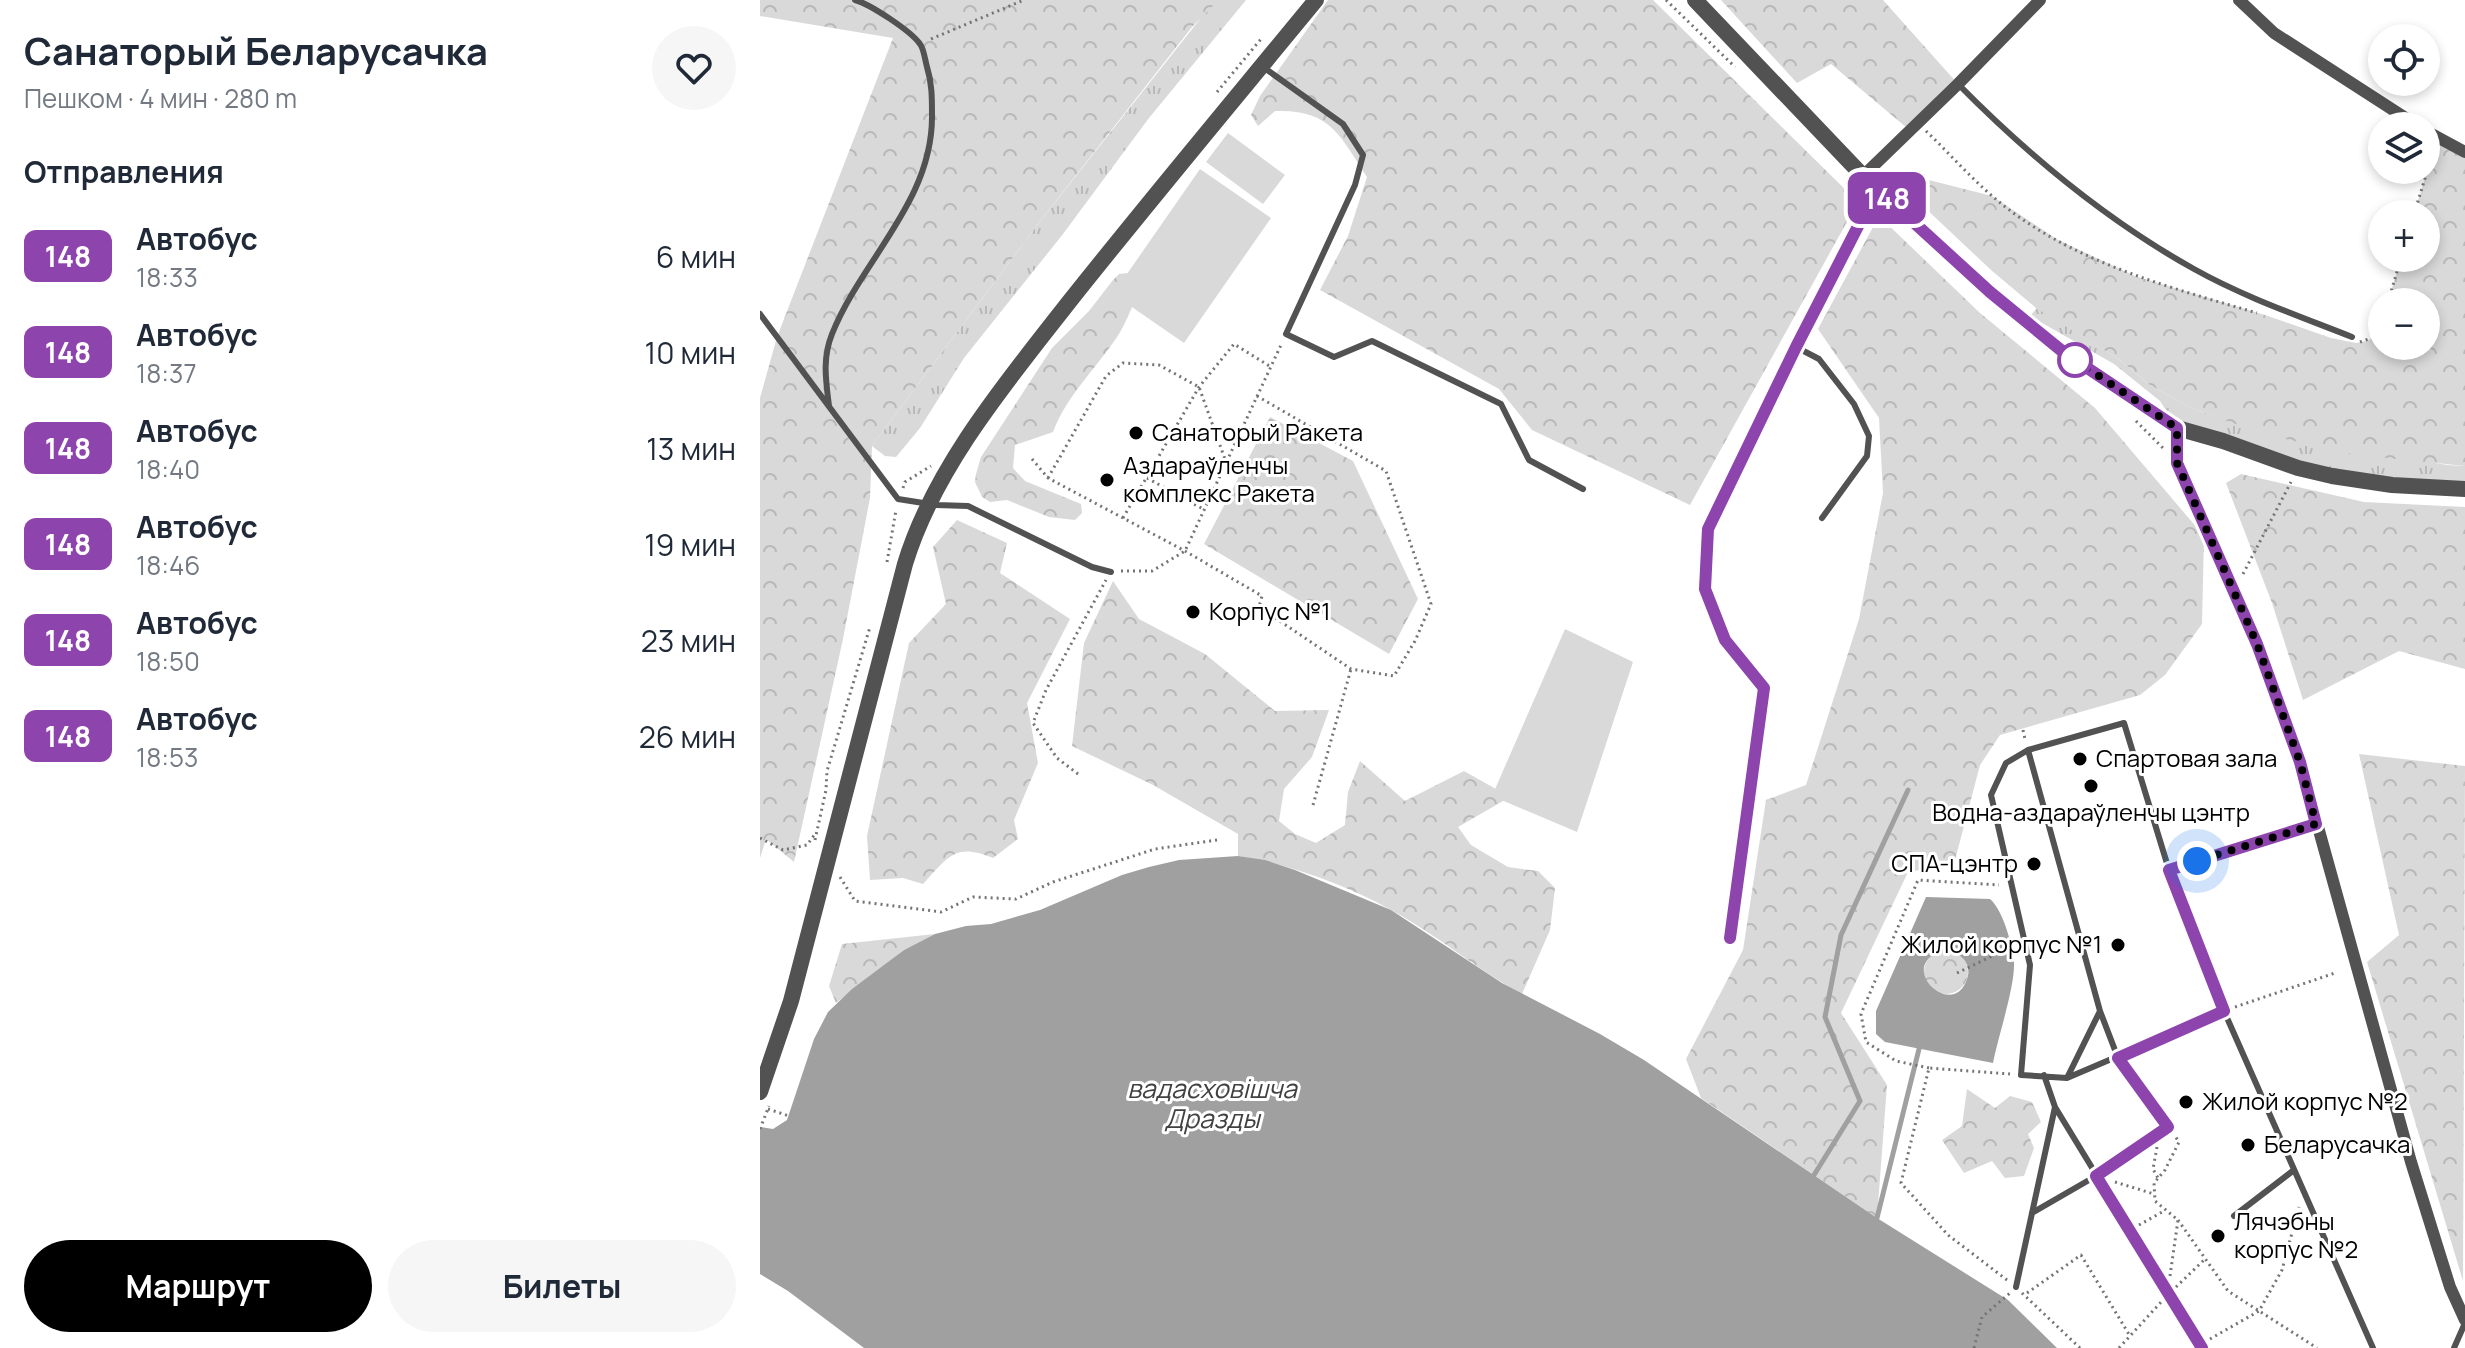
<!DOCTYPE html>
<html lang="ru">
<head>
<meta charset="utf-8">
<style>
  body { margin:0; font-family:Manrope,sans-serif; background:#f6f6f7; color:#1f2937; height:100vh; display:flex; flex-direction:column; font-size:30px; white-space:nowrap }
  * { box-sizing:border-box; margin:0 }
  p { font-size:26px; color:#747a83 }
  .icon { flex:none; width:44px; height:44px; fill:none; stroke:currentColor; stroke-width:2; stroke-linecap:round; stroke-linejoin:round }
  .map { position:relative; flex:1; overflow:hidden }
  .side { display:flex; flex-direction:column; background:#fff; width:760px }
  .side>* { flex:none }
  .badge { padding:0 16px; border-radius:12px; font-size:28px; line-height:52px }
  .buttons { position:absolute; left:1608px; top:24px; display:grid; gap:16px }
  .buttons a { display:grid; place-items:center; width:72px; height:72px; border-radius:50%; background:#fff; box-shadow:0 4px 12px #0003; font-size:40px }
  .you { position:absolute; width:40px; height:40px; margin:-20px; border:6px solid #fff; border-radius:50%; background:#1a73e8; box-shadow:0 0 0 12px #1a73e833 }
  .map>.badge { position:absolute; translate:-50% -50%; box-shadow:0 0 0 4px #fff }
  h2 { padding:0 24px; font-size:30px; line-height:72px }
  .round { display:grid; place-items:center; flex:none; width:84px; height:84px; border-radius:42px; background:#f6f6f7 }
  .head { display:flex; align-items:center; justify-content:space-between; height:136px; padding:0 24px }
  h1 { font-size:38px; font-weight:700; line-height:60px }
  .button { display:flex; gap:16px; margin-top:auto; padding:16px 24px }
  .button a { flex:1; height:92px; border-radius:48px; background:#000; color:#fff; font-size:32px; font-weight:700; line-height:92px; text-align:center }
  .button a+a { background:#f6f6f7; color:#1f2937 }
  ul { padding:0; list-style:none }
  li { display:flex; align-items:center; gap:24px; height:96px; padding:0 24px }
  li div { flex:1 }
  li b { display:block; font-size:30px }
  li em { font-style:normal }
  li .badge { min-width:88px; font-weight:700; text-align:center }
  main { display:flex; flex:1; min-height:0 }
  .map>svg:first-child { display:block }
  .grass { fill:url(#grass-tufts) }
  .forest { fill:url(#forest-crowns) }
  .pitch { fill:#d9d9d9 }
  .water { fill:#a0a0a0; fill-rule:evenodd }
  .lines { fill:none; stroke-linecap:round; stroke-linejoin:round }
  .stream { stroke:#a0a0a0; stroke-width:5 }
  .path { stroke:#747474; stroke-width:3; stroke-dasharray:2 4; stroke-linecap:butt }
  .service { stroke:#525252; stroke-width:6 }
  .minor { stroke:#525252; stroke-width:12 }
  .tertiary { stroke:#525252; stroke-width:16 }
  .line-casing { stroke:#fff; stroke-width:18 }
  .line { stroke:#8e44ad; stroke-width:12 }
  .walk { stroke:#000; stroke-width:8; stroke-dasharray:0 14.4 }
  .stop-dot { fill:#fff; stroke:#8e44ad; stroke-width:4 }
  .poi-dot { fill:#000; stroke:#fff; stroke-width:3 }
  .labels { text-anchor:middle; stroke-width:6; stroke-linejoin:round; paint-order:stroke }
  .poi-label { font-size:24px; fill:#000; stroke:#fff; text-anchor:start }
  .water-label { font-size:26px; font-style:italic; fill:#414141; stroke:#fff }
</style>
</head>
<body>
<main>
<section class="side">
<div class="head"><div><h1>Санаторый Беларусачка</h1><p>Пешком · 4 мин · 280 m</p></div><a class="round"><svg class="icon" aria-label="heart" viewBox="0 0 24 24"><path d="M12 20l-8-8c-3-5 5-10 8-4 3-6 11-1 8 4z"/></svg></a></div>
<h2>Отправления</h2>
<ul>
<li><span class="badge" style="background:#8e44ad;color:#fff">148</span><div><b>Автобус</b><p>18:33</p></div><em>6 мин</em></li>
<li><span class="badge" style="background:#8e44ad;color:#fff">148</span><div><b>Автобус</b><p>18:37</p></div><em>10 мин</em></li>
<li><span class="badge" style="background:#8e44ad;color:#fff">148</span><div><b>Автобус</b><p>18:40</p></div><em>13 мин</em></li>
<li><span class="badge" style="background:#8e44ad;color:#fff">148</span><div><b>Автобус</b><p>18:46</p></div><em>19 мин</em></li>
<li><span class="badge" style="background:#8e44ad;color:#fff">148</span><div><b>Автобус</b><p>18:50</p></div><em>23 мин</em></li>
<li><span class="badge" style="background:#8e44ad;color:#fff">148</span><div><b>Автобус</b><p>18:53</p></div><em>26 мин</em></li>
</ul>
<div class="button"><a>Маршрут</a><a>Билеты</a></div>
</section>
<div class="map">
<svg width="1705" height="1348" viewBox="0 0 1705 1348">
  <defs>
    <pattern id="grass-tufts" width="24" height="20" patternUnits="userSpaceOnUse" patternTransform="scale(2)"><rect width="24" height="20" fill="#d9d9d9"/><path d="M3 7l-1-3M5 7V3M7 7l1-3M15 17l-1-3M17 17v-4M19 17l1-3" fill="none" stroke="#b8b8b8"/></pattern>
    <pattern id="forest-crowns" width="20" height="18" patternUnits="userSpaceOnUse" patternTransform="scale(2)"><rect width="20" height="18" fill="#d9d9d9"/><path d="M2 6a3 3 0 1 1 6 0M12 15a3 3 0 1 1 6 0" fill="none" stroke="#b8b8b8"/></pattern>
  </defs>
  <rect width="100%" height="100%" fill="#fff"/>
  <path class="grass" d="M 455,0 L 486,0 L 389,118 L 303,234 L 204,358 L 160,428 L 136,457 L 125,456 L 112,446 L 278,224 Z
    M 1277,308 L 1360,360 L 1390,385 L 1431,408 L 1497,431 L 1687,465 L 1705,466 L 1705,489 L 1632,485 L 1417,428 L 1400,401 L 1354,364 L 1270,316 Z"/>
  <path class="forest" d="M 0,0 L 459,0 L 432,27 L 278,224 L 112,446 L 110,498 L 83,639 L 34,862 L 6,839 L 0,858 L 0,398 L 17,337 L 133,38 L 0,16 Z
    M 568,0 L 893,0 L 1098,202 L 930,505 L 772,430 L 739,389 L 560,290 L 588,236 L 607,177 C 580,136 571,109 515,111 L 498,126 L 491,115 L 500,96 Z
    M 961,0 L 1123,0 L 1198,84 L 1147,128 L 1071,64 L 1037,83 Z
    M 1677,138 L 1705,152 L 1705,466 L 1597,455 L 1503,434 L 1431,408 L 1390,385 L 1360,360 L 1276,308 L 1231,270 L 1146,190 L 1145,174 L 1232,196 L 1298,240 L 1375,276 L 1505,315 L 1571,338 L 1596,343 L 1607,341 L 1614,337 L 1622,322 L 1622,346 L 1666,346 L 1666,302 L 1628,302 L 1641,258 L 1666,258 L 1666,214 L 1654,214 Z
    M 1119,216 L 1220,313 L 1335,408 L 1444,536 L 1442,624 L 1405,675 L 1380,695 L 1240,735 L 1220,765 L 1194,864 L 1148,872 L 1081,1013 L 1127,1085 L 1117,1218 L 941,1098 L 926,1059 L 983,950 L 1006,800 L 1046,785 L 1099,619 L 1123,493 L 1119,418 L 1058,329 Z
    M 368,273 L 376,298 C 370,311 365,325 357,337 C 335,370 307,395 293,432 L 255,445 L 253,468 L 265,481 L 321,504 L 322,513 L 315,520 L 289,517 L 247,500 L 230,502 L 222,497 L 215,482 L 216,474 L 221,457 L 292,348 L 329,311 L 353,280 L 359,274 Z
    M 510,417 L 593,461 L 658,599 L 629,654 L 444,544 Z
    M 1481,474 L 1604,502 L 1705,507 L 1705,669 L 1639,651 L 1543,700 L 1512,603 L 1466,483 Z
    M 197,520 L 247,543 L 240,573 L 310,619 L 267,703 L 278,763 L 254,820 L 258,839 L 233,858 C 195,842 188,857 163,884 L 143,878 L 110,880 L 107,836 L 149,643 L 186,604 L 173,547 Z
    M 353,581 L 379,619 L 445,654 L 515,711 L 569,710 L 552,757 L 524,789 L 519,821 L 535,834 L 556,843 L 585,825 L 588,792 L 600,761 L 645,801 L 704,771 L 750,797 L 698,827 L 711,845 L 748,867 L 778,871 L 795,888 L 790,930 L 762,994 C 725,974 693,948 658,926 C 608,893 537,865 478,856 L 478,834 L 393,785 L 312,746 L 324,643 Z
    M 1599,754 L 1705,766 L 1703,1281 L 1607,962 L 1639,935 Z
    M 175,934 L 144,950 L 76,1003 L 69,986 L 82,944 Z
    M1164 972a22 22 0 1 1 44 0a22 22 0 1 1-44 0Z
    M 1207,1089 L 1235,1108 L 1250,1096 L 1272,1102 L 1281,1122 L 1268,1134 L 1274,1148 L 1264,1176 L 1245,1178 L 1232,1161 L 1204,1173 L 1182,1140 L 1202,1126 Z"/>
  <path class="pitch" d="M 468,133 L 525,175 L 503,204 L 446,162 Z
    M 440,169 L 511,218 L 424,343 L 353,294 Z
    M 805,629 L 873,662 L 817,832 L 732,796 Z"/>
  <path class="water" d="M 478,856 L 505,860 L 535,870 L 631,910 L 742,983 L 840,1034 L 884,1060 L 1117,1218 L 1248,1300 L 1297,1348 L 104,1348 L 28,1291 L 0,1274 L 0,1127 L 13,1129 L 27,1120 L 54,1039 L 68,1012 L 92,989 L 144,950 L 175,934 L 206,926 L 231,924 L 280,910 L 362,875 L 389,867 L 419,860 Z
    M 1166,897 L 1230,899 C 1243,910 1253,946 1254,963 C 1255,987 1238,1037 1233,1063 L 1125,1042 L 1116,1034 L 1116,1011 ZM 1184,950 C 1199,951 1213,963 1207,979 C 1193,1022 1133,965 1184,950 Z"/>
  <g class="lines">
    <path class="stream" d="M 1054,1175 L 1100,1101 L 1065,1017 L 1081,935 L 1148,790
      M 1117,1218 L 1159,1049"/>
    <path class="path" d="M 906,0 L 975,67
      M 171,39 L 264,0
      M 457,92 L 501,39
      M 1166,131 C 1188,152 1208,175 1231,195 C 1305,260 1405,286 1497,313
      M 1654,214 L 1674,149
      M 1628,302 L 1641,258
      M 1600,342 L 1614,337 L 1622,322
      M 1376,421 L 1404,449
      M 272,459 L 288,478 L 425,551 L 502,596 L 499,607 L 591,669 L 634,676 L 655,641 L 671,604 L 626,471 L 497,396
      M 288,478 L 346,376 L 363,363 L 399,365 L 439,387 L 466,462
      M 387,478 L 443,509
      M 143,488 L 145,482 L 171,466
      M 363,518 L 439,387 L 474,344 L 511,367
      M 127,562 L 136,510
      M 361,571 L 392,571 L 425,551 L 521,345
      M 1483,574 L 1531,482
      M 1263,730 L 1265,739
      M 318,774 L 297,758 L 273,723 L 286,690 L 346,580
      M 553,805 L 591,669
      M 0,838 L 23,850 L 47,845 L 55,834
      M 55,840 L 66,790 L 67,771 L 110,627
      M 80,877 L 95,901 L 181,912 L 213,897 L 256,899 L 293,882 L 395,849 L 457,840
      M 1197,973 L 1255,945
      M 1475,1007 L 1575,973
      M 1169,1068 L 1136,1061 L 1106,1042 L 1101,1014 L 1158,880 L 1239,885
      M 8,1109 L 29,1116
      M 0,1129 L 9,1106
      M 1397,1147 L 1393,1169 L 1398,1178
      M 1355,1182 L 1394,1194
      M 1418,1220 L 1468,1291 L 1557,1348
      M 1379,1225 L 1404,1211
      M 1410,1276 L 1418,1220 L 1395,1201 L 1394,1183 L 1405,1170 L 1419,1142 L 1415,1136
      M 1247,1280 L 1188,1235 L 1141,1183 L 1169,1068 L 1250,1074
      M 1416,1287 L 1445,1259
      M 1262,1293 L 1320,1348
      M 1267,1293 L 1321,1255 L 1370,1336
      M 1450,1339 L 1499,1311 L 1522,1270 L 1539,1207
      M 1214,1348 L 1222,1317 L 1250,1293
      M 1359,1348 L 1402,1301"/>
    <path class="service" d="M 503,67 L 583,124 L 603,155 L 595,185 L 526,334 L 574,357 L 612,341 L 741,404 L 769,460 L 823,489
      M 1198,84 C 1269,156 1346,220 1434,269 C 1484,297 1539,316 1592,337
      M 0,314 L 138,499 L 176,505 L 208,506 L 332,567 L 351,572
      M 1036,347 L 1059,359 L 1094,404 L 1109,436 L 1107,456 L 1062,518
      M 69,406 C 66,381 62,359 72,334 C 102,259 173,201 172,115 C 172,98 172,83 167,67 C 165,60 164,49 160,44 C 151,31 110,4 95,0
      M 1268,750 L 1364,723 L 1409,870 L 1464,1011 L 1613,1348
      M 1268,750 L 1340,1011 L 1307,1078 L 1261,1075 L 1270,965 L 1231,795 L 1246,763 Z
      M 1409,870 L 1556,824
      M 1284,1075 L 1295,1107 L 1442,1348
      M 1307,1078 L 1464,1011
      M 1272,1213 L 1336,1176 L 1408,1127 L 1358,1058 L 1340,1011
      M 1474,1216 L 1534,1170
      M 1256,1287 L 1295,1107
      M 1694,1348 L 1705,1323"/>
    <path class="minor" d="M 1479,0 L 1514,33 L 1658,126
      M 1666,131 L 1705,152
      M 1417,428 L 1417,463 L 1474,590 L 1540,762 L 1651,1162 L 1690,1287 L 1705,1320
      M 970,938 L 1004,688 L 965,640 L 945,589 L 948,529 L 1036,347 L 1112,199 L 1103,176 L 1198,84 L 1280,0"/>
    <path class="tertiary" d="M 935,0 L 1103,176 L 1230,292 L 1302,351 L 1417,428 L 1463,441 L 1538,468 L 1572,476 L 1632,485 L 1705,489
      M 0,1092 L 31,1001 L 145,564 C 174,468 248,380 309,302 C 390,200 473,101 556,0"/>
  </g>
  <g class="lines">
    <defs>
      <path id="line" d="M 970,938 L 1004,688 L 965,640 L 945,589 L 948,529 L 1036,347 L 1112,199 L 1103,176 L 1230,292 L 1302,351 L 1417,428 L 1417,463 L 1497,644 L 1540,762 L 1556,824 L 1409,870 L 1464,1011 L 1358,1058 L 1408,1127 L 1336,1176 L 1442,1348"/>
    </defs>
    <use href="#line" class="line-casing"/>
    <use href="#line" class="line"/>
    <path class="walk" d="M 1315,360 L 1417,428 L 1417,463 L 1497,644 L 1540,762 L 1556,824 L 1437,861"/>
  </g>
  <circle class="stop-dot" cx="1315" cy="360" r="16"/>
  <g class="poi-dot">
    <circle cx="376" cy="433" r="8"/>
    <circle cx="347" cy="480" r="8"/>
    <circle cx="433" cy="612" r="8"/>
    <circle cx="1320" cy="759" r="8"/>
    <circle cx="1331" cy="786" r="8"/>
    <circle cx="1274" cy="864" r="8"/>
    <circle cx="1358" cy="945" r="8"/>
    <circle cx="1426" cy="1102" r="8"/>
    <circle cx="1488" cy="1145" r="8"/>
    <circle cx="1458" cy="1236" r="8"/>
  </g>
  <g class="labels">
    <g class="poi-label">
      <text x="392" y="441">Санаторый Ракета</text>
      <text x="363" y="474">Аздараўленчы<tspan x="363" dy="28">комплекс Ракета</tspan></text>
      <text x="449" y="620">Корпус №1</text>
      <text x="1336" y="767">Спартовая зала</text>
      <text x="1331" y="821" text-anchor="middle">Водна-аздараўленчы цэнтр</text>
      <text x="1258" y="872" text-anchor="end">СПА-цэнтр</text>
      <text x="1342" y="953" text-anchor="end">Жилой корпус №1</text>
      <text x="1442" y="1110">Жилой корпус №2</text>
      <text x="1504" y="1153">Беларусачка</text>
      <text x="1474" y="1230">Лячэбны<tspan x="1474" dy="28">корпус №2</tspan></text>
    </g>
    <g class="water-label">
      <text x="452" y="1098">вадасховішча<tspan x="452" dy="30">Дразды</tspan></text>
    </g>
  </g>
</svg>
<div class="buttons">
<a><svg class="icon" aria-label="locate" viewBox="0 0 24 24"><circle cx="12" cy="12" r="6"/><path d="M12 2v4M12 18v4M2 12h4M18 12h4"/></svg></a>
<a><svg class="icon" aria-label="layers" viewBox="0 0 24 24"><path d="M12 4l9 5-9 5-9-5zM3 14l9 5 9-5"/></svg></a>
<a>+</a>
<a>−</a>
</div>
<div class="you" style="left:1437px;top:861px"></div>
<b class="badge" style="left:1127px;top:198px;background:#8e44ad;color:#fff">148</b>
</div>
</main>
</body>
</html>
